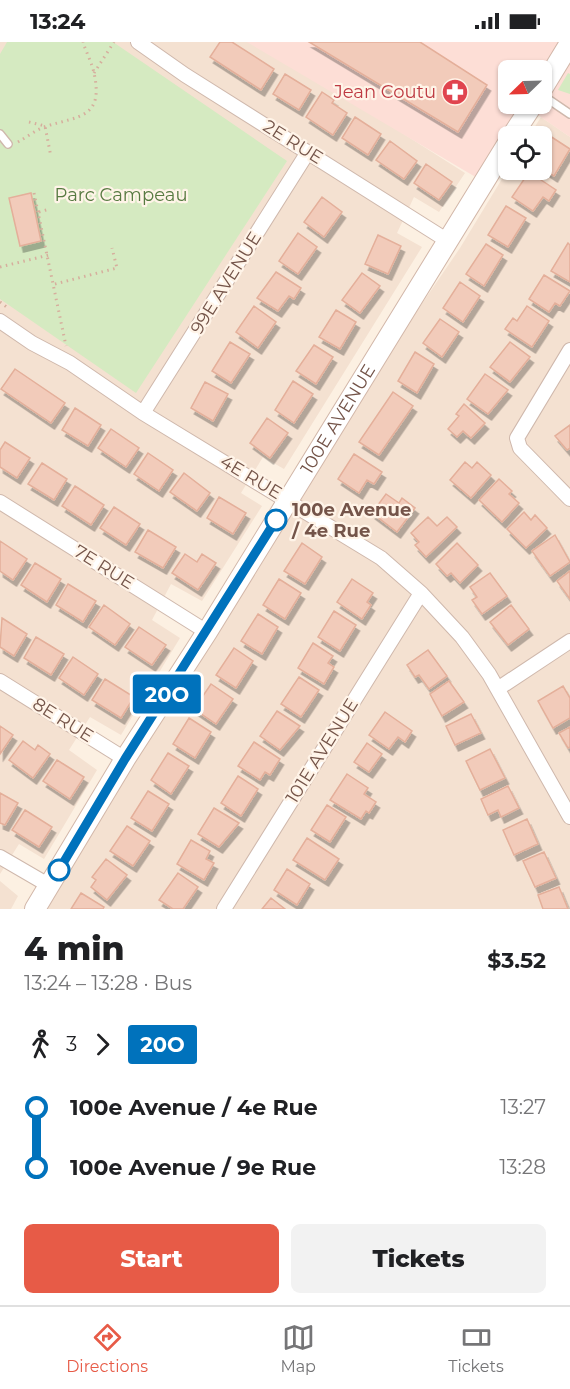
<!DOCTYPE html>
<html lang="en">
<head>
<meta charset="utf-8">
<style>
  body { margin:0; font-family:Montserrat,sans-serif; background:#f2f2f2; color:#202124; height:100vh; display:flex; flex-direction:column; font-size:22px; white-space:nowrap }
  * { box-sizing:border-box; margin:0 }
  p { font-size:20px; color:#757577 }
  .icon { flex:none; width:33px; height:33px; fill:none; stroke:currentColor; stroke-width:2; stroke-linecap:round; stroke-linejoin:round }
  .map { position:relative; height:867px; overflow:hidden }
  .sheet { display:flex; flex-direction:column; background:#fff; flex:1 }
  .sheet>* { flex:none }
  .badge { padding:0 12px; border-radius:4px; font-size:21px; line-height:39px }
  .needle { width:39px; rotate:247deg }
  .buttons { position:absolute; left:498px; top:18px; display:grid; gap:12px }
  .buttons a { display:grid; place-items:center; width:54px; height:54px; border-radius:9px; background:#fff; box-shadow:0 2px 4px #0004; font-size:30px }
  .map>.badge { position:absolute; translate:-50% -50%; box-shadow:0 0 0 3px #fff }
  .legs { display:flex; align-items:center; gap:9px; height:66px; padding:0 24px; font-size:20px }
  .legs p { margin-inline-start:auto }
  .headline { display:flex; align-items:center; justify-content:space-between; height:102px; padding:0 24px }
  h1 { font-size:33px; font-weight:800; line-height:45px }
  .action { display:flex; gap:12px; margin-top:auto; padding:12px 24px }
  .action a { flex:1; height:69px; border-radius:9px; background:#e75b47; color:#fff; font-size:24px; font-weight:800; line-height:69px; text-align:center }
  .action a+a { background:#f2f2f2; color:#202124 }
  ul { padding:0 24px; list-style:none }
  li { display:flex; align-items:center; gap:21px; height:60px; font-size:22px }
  li i { display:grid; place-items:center; width:9px; height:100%; margin:0 8px; background:currentColor }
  li i::after { content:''; width:15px; height:15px; margin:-8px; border:4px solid; border-radius:50%; background:#fff }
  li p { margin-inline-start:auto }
  li:first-child i { background:linear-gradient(#0000 50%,currentColor 0) }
  li:last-child i { background:linear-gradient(currentColor 50%,#0000 0) }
  .status { display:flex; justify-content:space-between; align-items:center; height:42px; padding:0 30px; background:#fff; direction:ltr }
  .status svg { height:16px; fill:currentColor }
  .dock { display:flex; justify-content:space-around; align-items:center; height:84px; border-top:2px solid #e0e0e0; background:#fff; font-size:16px; color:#757577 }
  .dock a { display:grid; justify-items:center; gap:3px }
  .dock .selected { color:#e75b47 }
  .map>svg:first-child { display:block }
  .residential { fill:#f4e1d1 }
  .commercial { fill:#fdded6; fill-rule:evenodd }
  .green { fill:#d5eac1 }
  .building { fill:#f2cbba; stroke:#e4af9a; stroke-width:1.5; filter:url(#shadow) }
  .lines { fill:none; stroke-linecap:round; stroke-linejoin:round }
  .lane-casing { stroke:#cfb8ac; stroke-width:10 }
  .street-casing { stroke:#cfb8ac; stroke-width:16 }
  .secondary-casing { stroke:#d2b7a9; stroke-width:22 }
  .path { stroke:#d6ae9d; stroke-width:3; stroke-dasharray:1.5 4.5; stroke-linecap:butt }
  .lane { stroke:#fff; stroke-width:7 }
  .street { stroke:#fff; stroke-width:14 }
  .secondary { stroke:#fff; stroke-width:20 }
  .line-1-casing { stroke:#fff; stroke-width:14 }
  .line-1 { stroke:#0072bc; stroke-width:9 }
  .stop-1-dot { fill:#fff; stroke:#0072bc; stroke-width:3 }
  .labels { text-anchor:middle; stroke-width:4.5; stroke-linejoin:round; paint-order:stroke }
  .health-label { font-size:18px; fill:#be3a42; stroke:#fff4e8; text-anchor:end }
  .street-label { font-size:18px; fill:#745449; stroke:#fff4e8 }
  .park-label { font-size:18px; fill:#577a41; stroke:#fff4e8 }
  .stop-label { font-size:18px; font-weight:bold; fill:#745449; stroke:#fff4e8; text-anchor:start }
</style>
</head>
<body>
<div class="status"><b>13:24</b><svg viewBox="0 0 49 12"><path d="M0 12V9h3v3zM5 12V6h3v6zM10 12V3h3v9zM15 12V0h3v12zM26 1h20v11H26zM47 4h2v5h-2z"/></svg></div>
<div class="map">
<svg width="570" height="867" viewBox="0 0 570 867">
  <defs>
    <filter id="shadow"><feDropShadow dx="3.5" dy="6" stdDeviation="0" flood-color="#0004"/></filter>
  </defs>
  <rect width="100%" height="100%" fill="#fcf0e2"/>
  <path class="residential" d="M 0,0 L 259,0 L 465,131 L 439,170 L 414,155 L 397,191 L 422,205 L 284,427 L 263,415 L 241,451 L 262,464 L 202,559 L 171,542 L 152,578 L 180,596 L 121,693 L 90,675 L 69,708 L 97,728 L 44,817 L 19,802 L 0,832 Z
    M 541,75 L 570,95 L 570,867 L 37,867 L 288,458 L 460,206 L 508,127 L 542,128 L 542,94 L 529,94 Z
    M 0,839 L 18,854 L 11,867 L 0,867 Z"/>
  <path class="commercial" d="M 247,0 L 570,0 L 570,95 L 529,67 L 484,140 ZM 508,28 L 542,28 L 542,62 L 508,62 Z"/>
  <path class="green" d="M 7,0 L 113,0 L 287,119 L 136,351 L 0,257 L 0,12 Z
    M 568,31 L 570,32 L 570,52 L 558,48 Z"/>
  <path class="building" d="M 220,0 L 232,0 L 274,27 L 261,48 L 210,15 Z
    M 309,0 L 420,0 L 487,43 L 458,90 Z
    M 285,32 L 311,48 L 299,68 L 273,52 Z
    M 322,50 L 334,58 L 332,61 L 347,71 L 333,93 L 306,75 Z
    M 355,75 L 381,92 L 368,113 L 342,96 Z
    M 550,94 L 570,107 L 554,134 L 542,126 L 542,108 Z
    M 390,99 L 417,119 L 404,137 L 376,118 Z
    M 426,122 L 452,140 L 439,158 L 414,141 Z
    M 529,130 L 556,148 L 549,159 L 543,155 L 533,169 L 512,155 Z
    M 31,151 L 41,199 L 20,204 L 9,156 Z
    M 322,155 L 342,170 L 324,195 L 304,180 Z
    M 506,164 L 526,176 L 508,205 L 488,193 Z
    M 298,191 L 317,205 L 298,232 L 279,219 Z
    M 378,193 L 401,204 L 388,232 L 365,222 Z
    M 568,201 L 570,203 L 570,240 L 551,229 Z
    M 486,202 L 503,213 L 484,244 L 466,232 Z
    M 276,230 L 301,246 L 294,257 L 289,254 L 278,269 L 257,256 Z
    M 362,231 L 380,244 L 360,271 L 342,258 Z
    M 544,233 L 570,249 L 560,264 L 555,261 L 549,270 L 529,257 Z
    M 460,240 L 480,254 L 463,280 L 443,266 Z
    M 254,264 L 276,280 L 258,306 L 236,290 Z
    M 527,264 L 549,279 L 532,305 L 505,287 L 513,276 L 517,279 Z
    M 336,268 L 356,280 L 340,307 L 319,295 Z
    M 440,277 L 459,290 L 442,315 L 423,301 Z
    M 230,300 L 250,312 L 231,341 L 212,329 Z
    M 510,300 L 530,315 L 510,340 L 490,325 Z
    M 314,303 L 333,315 L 316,342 L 296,329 Z
    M 415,310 L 434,322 L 417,351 L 398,339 Z
    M 15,327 L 65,361 L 51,381 L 1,347 Z
    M 485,332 L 508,348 L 488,372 L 467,357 Z
    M 293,339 L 313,352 L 294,381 L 275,368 Z
    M 205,340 L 228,352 L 213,379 L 191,366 Z
    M 393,350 L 413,364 L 379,413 L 359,400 Z
    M 464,362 L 485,381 L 471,396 L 463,389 L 457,395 L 448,387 L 459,374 L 456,372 Z
    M 75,366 L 101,383 L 88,404 L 62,388 Z
    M 267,376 L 288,391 L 270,416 L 250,401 Z
    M 570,383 L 570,406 L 567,408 L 555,394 Z
    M 111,387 L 139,406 L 126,425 L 98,406 Z
    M 5,400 L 30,416 L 17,436 L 0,425 L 0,408 Z
    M 148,411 L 173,428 L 159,449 L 134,432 Z
    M 354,412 L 382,430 L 374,442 L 367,438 L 359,451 L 338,437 Z
    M 465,420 L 472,426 L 477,420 L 491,433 L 471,456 L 450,438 Z
    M 42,421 L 67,437 L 54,458 L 28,442 Z
    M 184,431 L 210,451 L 197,469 L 170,450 Z
    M 499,437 L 512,449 L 509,452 L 519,461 L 502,480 L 479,458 Z
    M 75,444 L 104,463 L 91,483 L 62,464 Z
    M 386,452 L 399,461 L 402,456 L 415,466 L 397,490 L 372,471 Z
    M 219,455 L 246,471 L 233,492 L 207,476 Z
    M 114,465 L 140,482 L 126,503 L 100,486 Z
    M 524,470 L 531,478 L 535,473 L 547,486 L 526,506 L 507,487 Z
    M 428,475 L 437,484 L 447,475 L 457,485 L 426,515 L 415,503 L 419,500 L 411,491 Z
    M 148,488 L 176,505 L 163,526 L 135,510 Z
    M 555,493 L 570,520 L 550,534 L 532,509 Z
    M 0,499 L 27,517 L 13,538 L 0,529 Z
    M 302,501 L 322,515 L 305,542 L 284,529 Z
    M 457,501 L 478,523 L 460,541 L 451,531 L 447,534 L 436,522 Z
    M 185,512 L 197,520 L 202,512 L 216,521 L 198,548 L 172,531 Z
    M 35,521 L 61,537 L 47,560 L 21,543 Z
    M 570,529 L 570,557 L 557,539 Z
    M 490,531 L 507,554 L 482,572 L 472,558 L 477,555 L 470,545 Z
    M 279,537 L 301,551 L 285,577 L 263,563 Z
    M 352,537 L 373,551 L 367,560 L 371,563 L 362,577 L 337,560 Z
    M 68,542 L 96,559 L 83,580 L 56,563 Z
    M 104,563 L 130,582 L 115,603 L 89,585 Z
    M 511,563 L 529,587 L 508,603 L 490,580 Z
    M 334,569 L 356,583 L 340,609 L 318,595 Z
    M 258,572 L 278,585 L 262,612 L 241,599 Z
    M 2,576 L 27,592 L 14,614 L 0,605 Z
    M 139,585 L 166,603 L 152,623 L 125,605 Z
    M 36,595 L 64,612 L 51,633 L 24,616 Z
    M 313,601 L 333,614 L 328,621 L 334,625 L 324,642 L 298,626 Z
    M 234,606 L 253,619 L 236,646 L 216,633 Z
    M 428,608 L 447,634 L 429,647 L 419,633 L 415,635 L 407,623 Z
    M 73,615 L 98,632 L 84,653 L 59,636 Z
    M 299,635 L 319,648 L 301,675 L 281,662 Z
    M 105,637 L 134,655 L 121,676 L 92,658 Z
    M 449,639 L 464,660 L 442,674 L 430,652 Z
    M 211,642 L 233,657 L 216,682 L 194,667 Z
    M 563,644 L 570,656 L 570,676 L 553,686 L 538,659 Z
    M 277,669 L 300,684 L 280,708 L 260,694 Z
    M 385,670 L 412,689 L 405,700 L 398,695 L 389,707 L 369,693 Z
    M 471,672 L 481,691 L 455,703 L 446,684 Z
    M 189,676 L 211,690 L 195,716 L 173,702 Z
    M 0,684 L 13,693 L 0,712 Z
    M 570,685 L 570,705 L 568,706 L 559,691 Z
    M 23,699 L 35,708 L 38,703 L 50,712 L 33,736 L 9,718 Z
    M 254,700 L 280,717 L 270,733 L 265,730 L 260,738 L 238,724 Z
    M 367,701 L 382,712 L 369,730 L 354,720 Z
    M 490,707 L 505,736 L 480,748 L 466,719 Z
    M 168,711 L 189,724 L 171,752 L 151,738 Z
    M 57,718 L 84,735 L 70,757 L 43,739 Z
    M 347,732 L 368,746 L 364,752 L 376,760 L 369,771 L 366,769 L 361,777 L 330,758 Z
    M 238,734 L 258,747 L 241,774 L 221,761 Z
    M 508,744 L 519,766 L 501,775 L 498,768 L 488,773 L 481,757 Z
    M 148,749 L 169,762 L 152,789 L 131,776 Z
    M 0,751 L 18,761 L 5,783 L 0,781 Z
    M 327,763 L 346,775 L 330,800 L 311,788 Z
    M 214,766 L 239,781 L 219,805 L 198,792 Z
    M 25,768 L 52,785 L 39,805 L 12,788 Z
    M 527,777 L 538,802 L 514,813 L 503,788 Z
    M 127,784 L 150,799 L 133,824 L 110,809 Z
    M 307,796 L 339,817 L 325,838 L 293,818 Z
    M 191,798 L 210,809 L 206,817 L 214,821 L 204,838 L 177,822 Z
    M 544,810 L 556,836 L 535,845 L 523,819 Z
    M 106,817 L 127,833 L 107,858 L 91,845 L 96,838 L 92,835 Z
    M 287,827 L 310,842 L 297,863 L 274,848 Z
    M 178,831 L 198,845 L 183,867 L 173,867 L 159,858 Z
    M 559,845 L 568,867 L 543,867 L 538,853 Z
    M 81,851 L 104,865 L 103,867 L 71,867 Z
    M 271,856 L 285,867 L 262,867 Z"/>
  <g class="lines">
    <defs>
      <path id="lane" d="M 542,53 L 570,72
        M 0,92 L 8,102"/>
      <path id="street" d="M 138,0 L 185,33 L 448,199
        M 0,279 L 32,301 L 70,321 L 143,371 L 381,516 L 421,551 L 462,595 L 489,632 L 570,775
        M 570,308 L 517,396 L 520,406 L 570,457
        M 143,371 L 308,110
        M 0,460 L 207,590
        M 0,639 L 125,717
        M 499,646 L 570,599
        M 0,815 L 50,844
        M 224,867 L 421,551"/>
      <g id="secondary">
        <path d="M 542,47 L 570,1"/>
        <path d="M 512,94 L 533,62"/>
        <path id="s1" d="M 35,867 L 125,717 L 207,590 L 508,101"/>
      </g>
    </defs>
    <use href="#lane" class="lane-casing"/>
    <use href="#street" class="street-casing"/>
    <use href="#secondary" class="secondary-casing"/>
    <path class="path" d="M 94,31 L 114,0
      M 29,80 L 45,84 L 51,115
      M 18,100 C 27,95 37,87 47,84 C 79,74 104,76 94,31 C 92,21 86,10 83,0
      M 34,151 L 66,304
      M 39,170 L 50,167
      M 0,225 L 49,213
      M 55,242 L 117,226 L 112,206
      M 0,260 L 8,266"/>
    <use href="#lane" class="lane"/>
    <use href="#street" class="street"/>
    <use href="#secondary" class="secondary"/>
  </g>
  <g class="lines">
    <defs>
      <path id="line-1" d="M 59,828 L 125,717 L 276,478"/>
    </defs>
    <use href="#line-1" class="line-1-casing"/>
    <use href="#line-1" class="line-1"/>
  </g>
  <defs>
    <symbol id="pharmacy-disc" viewBox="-11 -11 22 22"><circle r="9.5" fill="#e0444e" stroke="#fff4e8"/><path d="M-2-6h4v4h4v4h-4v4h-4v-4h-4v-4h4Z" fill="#fff"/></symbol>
  </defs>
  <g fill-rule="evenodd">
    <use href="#pharmacy-disc" x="440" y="35" width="30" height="30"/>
  </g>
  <g class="stop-1-dot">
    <circle cx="276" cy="478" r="10"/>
    <circle cx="59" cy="828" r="10"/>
  </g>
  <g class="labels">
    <g class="health-label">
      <text x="436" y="56">Jean Coutu</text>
    </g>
    <g class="street-label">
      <text transform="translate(293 100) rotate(32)" y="6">2E RUE</text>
      <text transform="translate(226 241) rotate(-58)" y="6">99E AVENUE</text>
      <text dy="6" stroke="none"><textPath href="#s1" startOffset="576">100E AVENUE</textPath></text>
      <text transform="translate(251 435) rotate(31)" y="6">4E RUE</text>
      <text transform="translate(104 525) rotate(32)" y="6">7E RUE</text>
      <text transform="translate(63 678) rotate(32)" y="6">8E RUE</text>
      <text transform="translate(322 709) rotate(-58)" y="6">101E AVENUE</text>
    </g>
    <g class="park-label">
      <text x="121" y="159">Parc Campeau</text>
    </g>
    <g class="stop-label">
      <text x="292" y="474">100e Avenue<tspan x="292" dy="21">/ 4e Rue</tspan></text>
    </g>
  </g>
</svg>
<div class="buttons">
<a><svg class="needle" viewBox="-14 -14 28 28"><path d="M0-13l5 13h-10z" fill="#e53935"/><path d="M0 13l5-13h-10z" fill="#757577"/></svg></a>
<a><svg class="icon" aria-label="locate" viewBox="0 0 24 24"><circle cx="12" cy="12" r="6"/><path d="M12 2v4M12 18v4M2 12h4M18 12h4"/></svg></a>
</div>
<b class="badge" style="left:167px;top:652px;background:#0072bc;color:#fff">20O</b>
</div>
<section class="sheet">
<div class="headline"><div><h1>4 min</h1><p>13:24 – 13:28 · Bus</p></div><b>$3.52</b></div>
<div class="legs"><svg class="icon" aria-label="walk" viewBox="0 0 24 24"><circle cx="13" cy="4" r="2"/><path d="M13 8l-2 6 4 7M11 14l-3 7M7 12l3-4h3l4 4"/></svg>3<svg class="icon" aria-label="forward" viewBox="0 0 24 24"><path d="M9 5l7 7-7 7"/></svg><b class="badge" style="background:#0072bc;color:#fff">20O</b></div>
<ul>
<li><i style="color:#0072bc"></i><b>100e Avenue / 4e Rue</b><p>13:27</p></li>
<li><i style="color:#0072bc"></i><b>100e Avenue / 9e Rue</b><p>13:28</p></li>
</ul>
<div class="action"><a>Start</a><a>Tickets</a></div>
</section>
<nav class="dock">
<a class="selected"><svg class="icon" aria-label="directions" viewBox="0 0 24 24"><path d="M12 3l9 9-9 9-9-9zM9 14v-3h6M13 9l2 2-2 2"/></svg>Directions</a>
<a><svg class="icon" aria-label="map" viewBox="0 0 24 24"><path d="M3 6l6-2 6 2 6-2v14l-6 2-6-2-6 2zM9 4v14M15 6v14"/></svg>Map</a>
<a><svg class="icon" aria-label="tickets" viewBox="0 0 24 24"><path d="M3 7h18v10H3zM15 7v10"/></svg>Tickets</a>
</nav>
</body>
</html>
